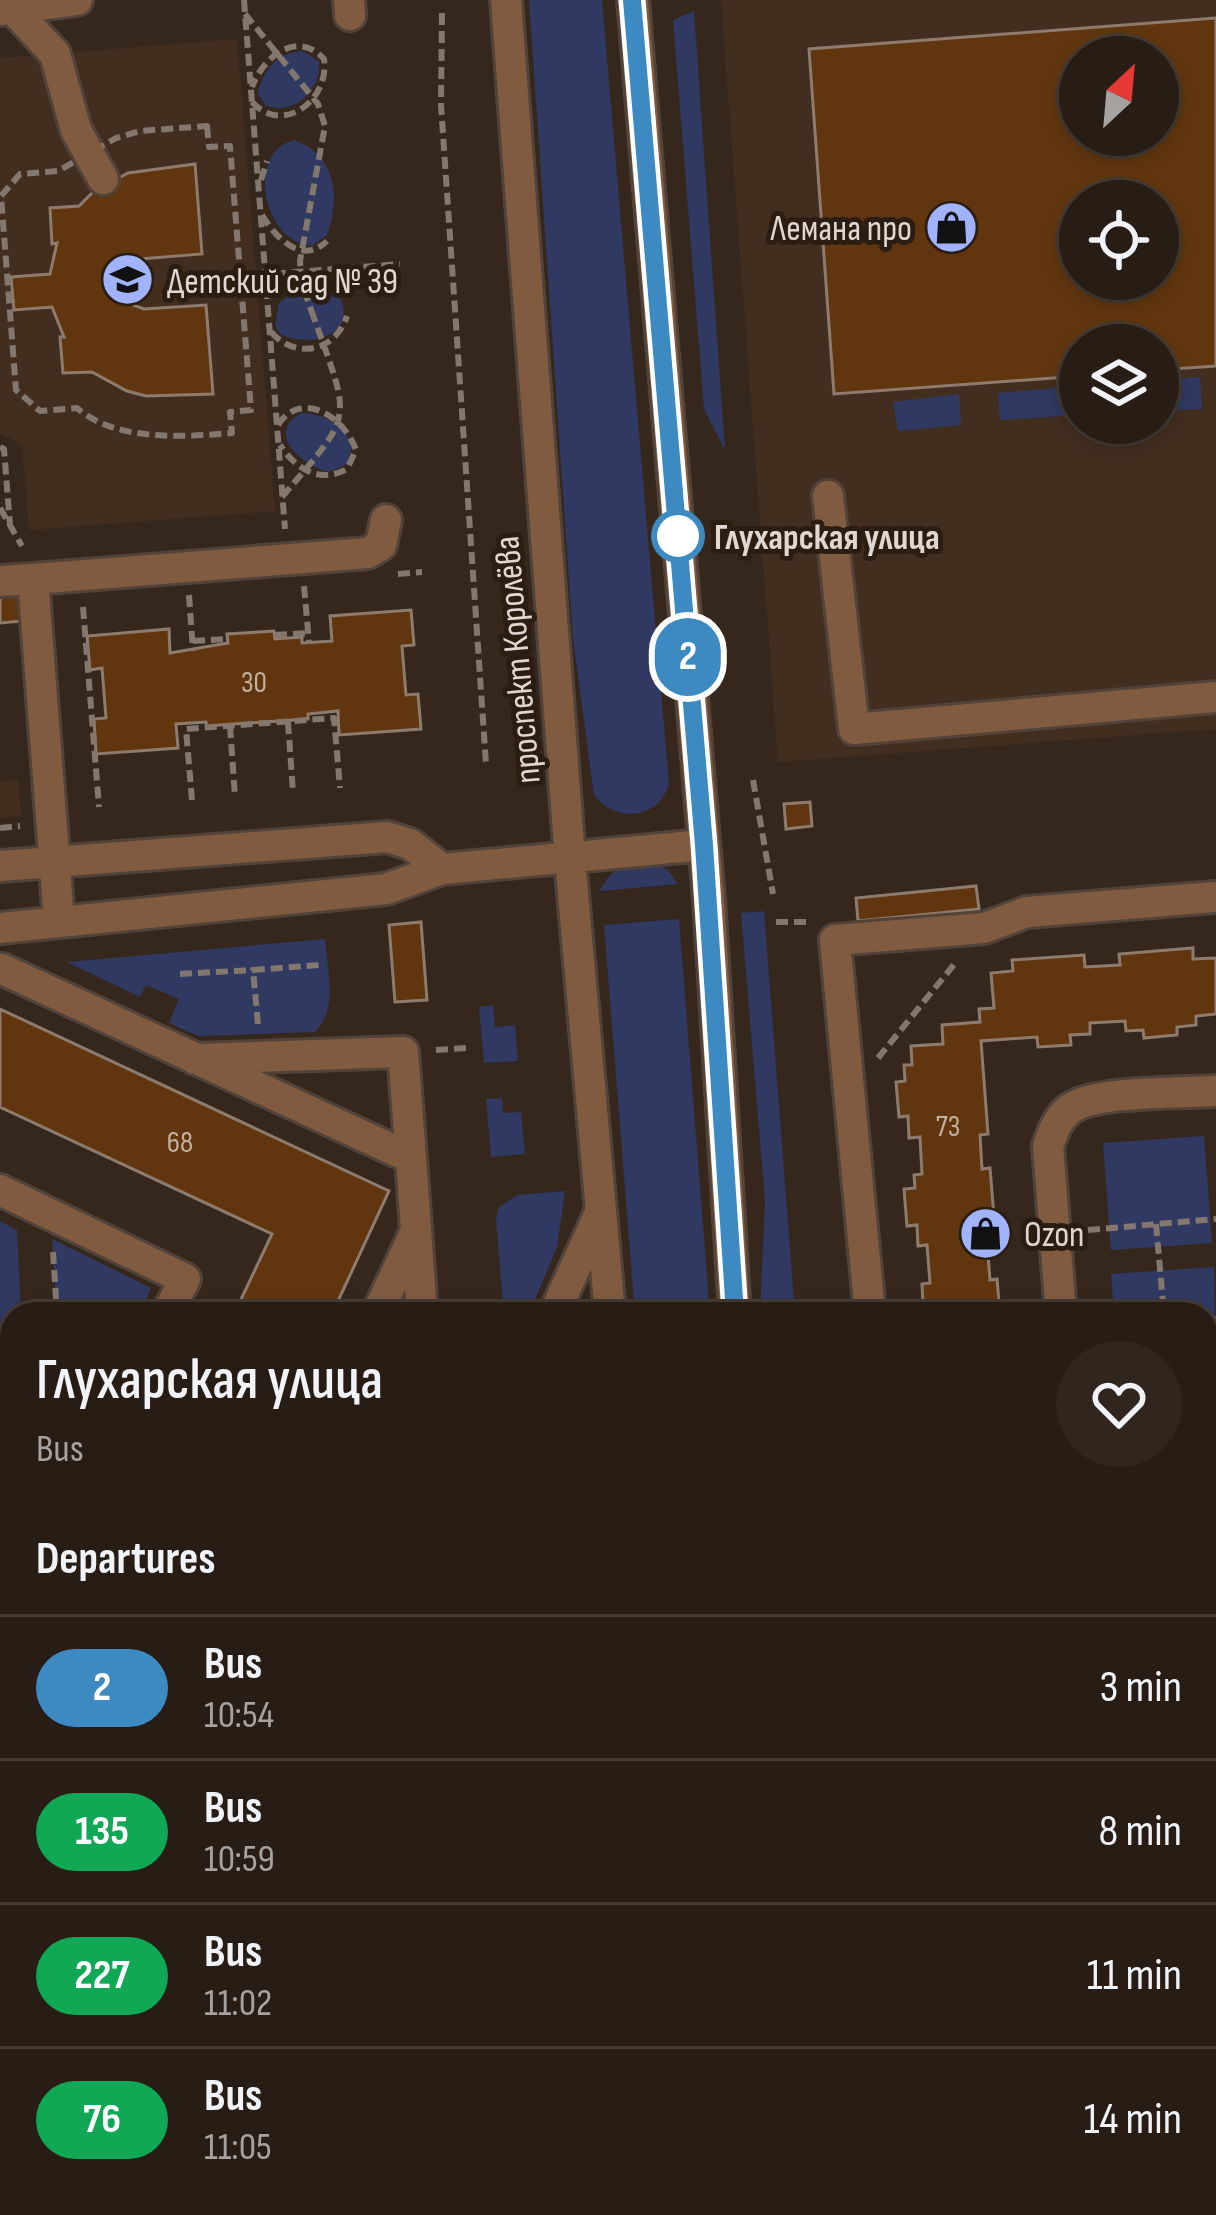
<!DOCTYPE html>
<html lang="en">
<head>
<meta charset="utf-8">
<style>
  body { margin:0; font-family:"Sofia Sans Condensed",sans-serif; background:#30261e; color:#f1f3f6; height:100vh; display:flex; flex-direction:column; font-size:45px; white-space:nowrap }
  * { box-sizing:border-box; margin:0 }
  p { font-size:39px; color:#a5a2a0 }
  .icon { flex:none; width:66px; height:66px; fill:none; stroke:currentColor; stroke-width:2; stroke-linecap:round; stroke-linejoin:round }
  .map { position:relative; flex:1; overflow:hidden }
  .drawer { position:absolute; left:0px; top:1302px; width:1218px; height:915px; display:flex; flex-direction:column; background:#281d15; border-radius:36px 36px 0 0; box-shadow:0 6px 18px #0003,0 0 0 3px #443b34 }
  .drawer>* { flex:none }
  .badge { padding:0 24px; border-radius:39px; font-size:42px; line-height:78px }
  .needle { width:78px; rotate:26deg }
  .fabs { position:absolute; left:1059px; top:36px; display:grid; gap:24px }
  .fabs a { display:grid; place-items:center; width:120px; height:120px; border-radius:50%; background:#281d15; box-shadow:0 6px 18px #0003,0 0 0 3px #443b34; font-size:60px }
  .map>.badge { position:absolute; translate:-50% -50%; box-shadow:0 0 0 6px #fff }
  h2 { padding:0 36px; font-size:45px; line-height:108px }
  .round { display:grid; place-items:center; flex:none; width:126px; height:126px; border-radius:63px; background:#30261e }
  .summary { display:flex; align-items:center; justify-content:space-between; height:204px; padding:0 36px }
  h1 { font-size:57px; font-weight:600; line-height:90px }
  ul { padding:0; list-style:none }
  li { display:flex; align-items:center; gap:36px; height:144px; padding:0 36px; border-top:3px solid #443b34 }
  li div { flex:1 }
  li b { display:block; font-size:45px }
  li em { font-style:normal }
  li .badge { min-width:132px; font-weight:700; text-align:center }
  .map>svg:first-child { display:block }
  .built { fill:#422e1f; fill-rule:evenodd }
  .green { fill:#303962 }
  .building { fill:#61360f; stroke:#8d7b6e; stroke-width:3; fill-rule:evenodd }
  .lines { fill:none; stroke-linecap:round; stroke-linejoin:round }
  .minor-casing { stroke:#514339; stroke-width:36 }
  .path { stroke:#83776e; stroke-width:6; stroke-dasharray:12 6; stroke-linecap:butt }
  .minor { stroke:#805b40; stroke-width:30 }
  .path-bridge { stroke:#83776e; stroke-width:6; stroke-dasharray:12 6; stroke-linecap:butt }
  .line-casing { stroke:#fff; stroke-width:27 }
  .line { stroke:#3d8ac2; stroke-width:18 }
  .stop-dot { fill:#fff; stroke:#3d8ac2; stroke-width:6 }
  .labels { text-anchor:middle; stroke-width:10; stroke-linejoin:round; paint-order:stroke }
  .number-label { font-size:30px; fill:#c1afa0 }
  .poi-label { font-size:36px; fill:#e1d7d0; stroke:#2b1d12; text-anchor:start }
  .stop-label { font-size:36px; font-weight:bold; fill:#e1d7d0; stroke:#2b1d12; text-anchor:start }
  .street-label { font-size:36px; fill:#e1d7d0; stroke:#2b1d12 }
</style>
</head>
<body>
<div class="map">
<svg width="1216" height="2215" viewBox="0 0 1216 2215">
  <rect width="100%" height="100%" fill="#36271c"/>
  <path class="built" d="M 721,0 L 1216,0 L 1216,729 L 778,762 ZM 1080,57 L 1158,57 L 1158,135 L 1080,135 ZM 1080,201 L 1158,201 L 1158,279 L 1080,279 ZM 1080,345 L 1158,345 L 1158,423 L 1080,423 Z
    M 237,39 L 275,511 L 29,530 L 22,445 L 0,433 L 0,58 Z
    M 18,780 L 21,816 L 0,818 L 0,782 Z"/>
  <path class="green" d="M 529,0 L 602,0 L 669,784 C 658,820 615,823 594,795 L 573,639 Z
    M 694,11 L 725,450 L 704,409 L 673,20 Z
    M 302,51 L 319,61 C 322,90 294,117 265,105 L 258,94 C 263,70 276,53 302,51 Z
    M 294,140 C 336,154 341,198 327,235 L 312,246 C 264,242 244,154 294,140 Z
    M 314,286 L 338,294 C 361,334 311,349 280,334 L 275,325 L 279,303 L 296,289 Z
    M 1200,377 L 1202,409 L 1158,411 L 1158,380 Z
    M 1080,386 L 1080,415 L 1000,420 L 998,393 Z
    M 959,394 L 961,425 L 898,431 L 893,402 Z
    M 301,413 C 326,414 341,424 353,445 L 347,464 L 329,472 C 303,466 264,434 301,413 Z
    M 653,862 L 668,870 L 678,884 L 600,891 C 612,865 627,865 653,862 Z
    M 764,911 L 795,1314 L 760,1314 L 765,1201 L 741,913 Z
    M 679,919 L 710,1314 L 635,1314 L 604,925 Z
    M 325,939 C 327,970 339,1008 315,1032 L 198,1036 L 169,1023 L 179,999 L 146,985 L 140,997 L 67,962 Z
    M 493,1005 L 495,1027 L 515,1025 L 518,1061 L 484,1063 L 479,1007 Z
    M 502,1098 L 503,1113 L 521,1112 L 525,1154 L 491,1157 L 486,1099 Z
    M 1204,1136 L 1212,1243 L 1111,1250 L 1103,1143 Z
    M 565,1191 L 557,1247 L 529,1314 L 504,1314 L 496,1220 L 498,1208 L 517,1195 Z
    M 0,1221 L 17,1230 L 21,1314 L 12,1314 L 12,1347 L 0,1348 Z
    M 52,1239 L 151,1288 L 140,1314 L 57,1314 Z
    M 1214,1267 L 1216,1373 L 1206,1373 L 1206,1314 L 1114,1314 L 1111,1274 Z
    M 705,2205 L 780,2205 L 780,2215 L 706,2215 Z"/>
  <path class="building" d="M 1216,18 L 1216,366 L 1158,370 L 1158,345 L 1080,345 L 1080,376 L 834,394 L 809,49 ZM 1080,57 L 1158,57 L 1158,135 L 1080,135 ZM 1080,201 L 1158,201 L 1158,279 L 1080,279 Z
    M 195,164 L 202,254 L 140,259 L 123,274 L 121,286 L 133,305 L 144,309 L 206,305 L 213,394 L 146,396 L 127,391 L 92,372 L 63,373 L 60,337 L 64,337 L 52,307 L 14,310 L 11,277 L 50,274 L 57,243 L 52,244 L 50,208 L 79,206 L 93,192 L 128,173 Z
    M 20,595 L 23,621 L 0,623 L 0,597 Z
    M 411,610 L 414,645 L 402,646 L 406,695 L 418,694 L 421,729 L 339,735 L 338,711 L 308,714 L 308,719 L 207,726 L 206,722 L 176,724 L 178,748 L 96,754 L 94,719 L 106,718 L 102,668 L 90,670 L 87,636 L 169,629 L 170,653 L 228,643 L 227,634 L 274,631 L 275,639 L 302,637 L 302,643 L 332,641 L 330,616 Z
    M 810,802 L 812,826 L 786,829 L 784,804 Z
    M 976,886 L 979,909 L 858,921 L 856,898 Z
    M 421,922 L 427,1000 L 395,1002 L 389,925 Z
    M 1193,948 L 1193,959 L 1216,958 L 1216,1014 L 1196,1016 L 1196,1025 L 1177,1027 L 1177,1035 L 1144,1038 L 1143,1030 L 1126,1031 L 1125,1021 L 1090,1023 L 1090,1034 L 1070,1035 L 1071,1045 L 1038,1047 L 1037,1037 L 981,1041 L 988,1134 L 980,1135 L 982,1169 L 990,1168 L 996,1241 L 987,1242 L 990,1280 L 997,1279 L 1000,1314 L 914,1314 L 913,1304 L 923,1303 L 922,1284 L 930,1283 L 927,1245 L 918,1246 L 917,1225 L 907,1226 L 904,1189 L 915,1188 L 914,1175 L 922,1174 L 920,1137 L 909,1138 L 908,1116 L 899,1117 L 896,1082 L 905,1081 L 904,1065 L 912,1065 L 911,1046 L 943,1044 L 942,1025 L 980,1022 L 979,1009 L 994,1008 L 991,973 L 1013,971 L 1012,960 L 1084,955 L 1085,967 L 1120,965 L 1119,954 Z
    M 0,1009 L 389,1191 L 332,1314 L 234,1314 L 272,1234 L 0,1107 Z
    M 1216,1456 L 1216,1533 L 1215,1543 L 1206,1544 L 1206,1457 Z
    M 1206,2171 L 1216,2174 L 1216,2215 L 1181,2215 L 1184,2205 L 1206,2205 Z
    M 897,2205 L 1132,2205 L 1146,2210 L 1145,2215 L 898,2215 Z"/>
  <g class="lines">
    <defs>
      <path id="minor" d="M 349,0 L 350,15
        M 506,0 L 570,859 L 610,1314
        M 633,0 L 709,899 L 735,1314
        M 13,9 L 55,54 L 76,130 L 103,179
        M 0,10 L 77,0
        M 828,496 L 854,729 L 1216,697
        M 0,581 L 33,579
        M 0,866 L 387,837 L 410,844 L 442,869
        M 59,921 L 33,579 L 368,553 L 381,545 L 386,520
        M 0,928 L 386,889 L 442,869 L 704,845
        M 0,969 L 2,969 L 411,1158 L 403,1052 L 195,1059
        M 411,1158 L 422,1314
        M 0,1190 L 185,1279 L 167,1314
        M 377,1314 L 414,1235
        M 554,1314 L 599,1215
        M 870,1314 L 835,940 L 984,928 L 1027,912 L 1216,897
        M 1061,1314 L 1048,1146 C 1053,1131 1059,1115 1073,1107 C 1099,1091 1183,1093 1216,1091
        M 1206,1417 L 1216,1416
        M 1206,1614 L 1216,1613
        M 1206,1928 L 1216,1901
        M 1206,2083 L 1216,2082
        M 136,2205 L 137,2215
        M 327,2205 L 353,2215
        M 489,2205 L 489,2215
        M 588,2205 L 589,2215
        M 682,2205 L 683,2215
        M 800,2205 L 801,2215
        M 183,2215 L 213,2205"/>
    </defs>
    <use href="#minor" class="minor-casing"/>
    <path class="path" d="M 244,0 L 285,529
      M 442,13 L 441,105 L 486,764
      M 245,14 L 318,104 L 325,126
      M 252,102 C 283,136 330,100 324,59 C 297,29 263,57 252,87
      M 207,126 L 209,147 L 230,146 L 251,410 L 230,412 L 232,433 C 184,437 116,442 77,408 L 40,411 L 16,390 L 1,196 L 20,174 L 58,171 L 116,138 L 140,131 Z
      M 261,180 L 267,161
      M 262,215 C 275,237 302,266 327,241
      M 166,282 L 400,264
      M 271,332 C 296,360 335,352 347,316
      M 278,425 C 302,388 345,418 356,450 L 347,469 C 319,484 296,469 280,445
      M 0,447 L 4,449 L 10,525
      M 282,497 C 354,412 352,424 314,318
      M 0,508 L 22,546
      M 398,574 L 422,572
      M 304,586 L 309,642
      M 189,595 L 193,651
      M 83,607 L 99,807
      M 275,635 L 308,633
      M 193,641 L 227,639
      M 288,722 L 293,792
      M 230,726 L 235,796
      M 753,780 L 773,894
      M 192,800 L 186,729 L 334,718 L 340,788
      M 0,828 L 20,826
      M 776,922 L 808,922
      M 180,974 L 253,970
      M 258,1024 L 253,970 L 319,965
      M 436,1050 L 467,1048
      M 878,1058 L 957,961
      M 1156,1224 L 1164,1314
      M 1088,1230 L 1216,1219
      M 53,1252 L 57,1314
      M 1206,1320 L 1216,1319
      M 0,1650 L 12,1649
      M 1080,2205 L 1107,2215
      M 259,2206 L 271,2205 L 296,2214
      M 1118,2215 L 1121,2205"/>
    <use href="#minor" class="minor"/>
    <path class="path-bridge" d="M 314,318 L 302,284 L 300,261 L 325,126"/>
  </g>
  <g class="lines">
    <defs>
      <path id="line" d="M 632,0 L 704,845 L 735,1314"/>
    </defs>
    <use href="#line" class="line-casing"/>
    <use href="#line" class="line"/>
  </g>
  <defs>
    <symbol id="shop-disc" viewBox="-11 -11 22 22"><circle r="9.5" fill="#a1b3fd" stroke="#2b1d12"/><path d="M-5-2.5h2.3a2.7 3.5 0 0 1 5.4 0H5L5.5 6h-11ZM-1.5-2.5h3a1.5 2.3 0 0 0-3 0Z" fill="#111"/></symbol>
    <symbol id="school-disc" viewBox="-11 -11 22 22"><circle r="9.5" fill="#a1b3fd" stroke="#2b1d12"/><path d="M0-5L7-2L0 1L-7-2ZM-4 1L0 2.5L4 1V4Q0 6-4 4Z" fill="#111"/></symbol>
  </defs>
  <g fill-rule="evenodd">
    <use href="#shop-disc" x="922" y="198" width="59" height="59"/>
    <use href="#school-disc" x="98" y="250" width="59" height="59"/>
    <use href="#shop-disc" x="956" y="1204" width="59" height="59"/>
  </g>
  <circle class="stop-dot" cx="678" cy="536" r="24"/>
  <g class="labels">
    <g class="number-label">
      <text x="254" y="692">30</text>
      <text x="948" y="1136">73</text>
      <text x="180" y="1152">68</text>
    </g>
    <g class="poi-label">
      <text x="912" y="240" text-anchor="end">Лемана про</text>
      <text x="167" y="293">Детский сад № 39</text>
      <text x="1024" y="1246">Ozon</text>
    </g>
    <g class="stop-label">
      <text x="714" y="549">Глухарская улица</text>
    </g>
    <g class="street-label">
      <text transform="translate(516 660) rotate(-95)" y="13">проспект Королёва</text>
    </g>
  </g>
</svg>
<div class="fabs">
<a><svg class="needle" viewBox="-14 -14 28 28"><path d="M0-13l5 13h-10z" fill="#e53935"/><path d="M0 13l5-13h-10z" fill="#a5a2a0"/></svg></a>
<a><svg class="icon" aria-label="locate" viewBox="0 0 24 24"><circle cx="12" cy="12" r="6"/><path d="M12 2v4M12 18v4M2 12h4M18 12h4"/></svg></a>
<a><svg class="icon" aria-label="layers" viewBox="0 0 24 24"><path d="M12 4l9 5-9 5-9-5zM3 14l9 5 9-5"/></svg></a>
</div>
<b class="badge" style="left:688px;top:657px;background:#3d8ac2;color:#fff">2</b>
<section class="drawer">
<div class="summary"><div><h1>Глухарская улица</h1><p>Bus</p></div><a class="round"><svg class="icon" aria-label="heart" viewBox="0 0 24 24"><path d="M12 20l-8-8c-3-5 5-10 8-4 3-6 11-1 8 4z"/></svg></a></div>
<h2>Departures</h2>
<ul>
<li><span class="badge" style="background:#3d8ac2;color:#fff">2</span><div><b>Bus</b><p>10:54</p></div><em>3 min</em></li>
<li><span class="badge" style="background:#10a855;color:#fff">135</span><div><b>Bus</b><p>10:59</p></div><em>8 min</em></li>
<li><span class="badge" style="background:#10a855;color:#fff">227</span><div><b>Bus</b><p>11:02</p></div><em>11 min</em></li>
<li><span class="badge" style="background:#10a855;color:#fff">76</span><div><b>Bus</b><p>11:05</p></div><em>14 min</em></li>
</ul>
</section>
</div>
</body>
</html>
